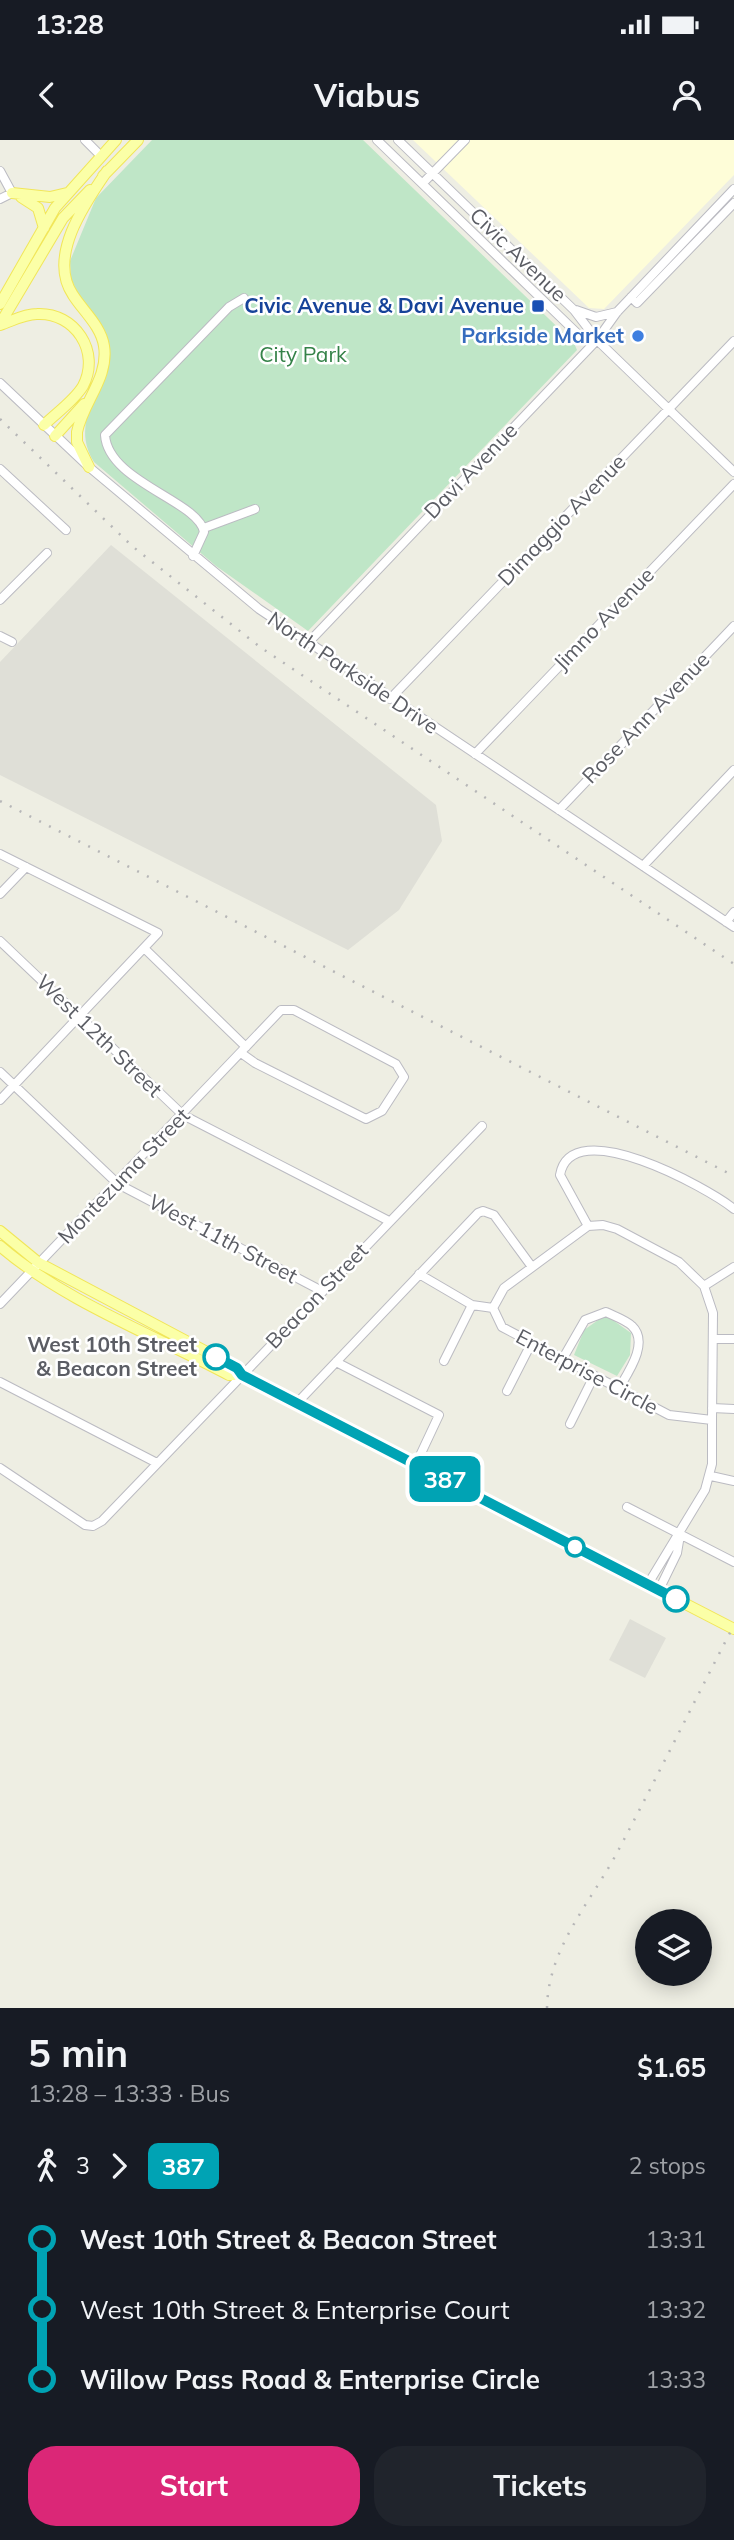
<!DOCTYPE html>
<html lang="en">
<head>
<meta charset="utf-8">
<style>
  body { margin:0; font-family:Mulish,sans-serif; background:#20242c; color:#f1f3f6; height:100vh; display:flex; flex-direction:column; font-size:26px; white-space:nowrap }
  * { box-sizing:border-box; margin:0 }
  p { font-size:23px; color:#9ea1a6 }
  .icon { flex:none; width:38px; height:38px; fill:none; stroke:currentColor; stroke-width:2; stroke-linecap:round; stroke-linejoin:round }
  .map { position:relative; height:1868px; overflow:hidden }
  .side { display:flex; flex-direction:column; background:#171b24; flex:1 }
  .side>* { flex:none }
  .badge { padding:0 14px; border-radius:10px; font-size:24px; line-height:46px }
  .fabs { position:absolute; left:635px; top:1769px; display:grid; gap:14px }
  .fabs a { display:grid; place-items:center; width:77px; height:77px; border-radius:50%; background:#171b24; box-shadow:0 4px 18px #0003; font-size:35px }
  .map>.badge { position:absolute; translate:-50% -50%; box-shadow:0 0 0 4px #fff }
  .legs { display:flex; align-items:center; gap:10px; height:77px; padding:0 28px; font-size:23px }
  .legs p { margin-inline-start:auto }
  .head { display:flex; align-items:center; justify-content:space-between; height:119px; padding:0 28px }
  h1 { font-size:38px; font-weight:700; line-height:52px }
  .action { display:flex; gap:14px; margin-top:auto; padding:14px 28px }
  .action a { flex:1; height:80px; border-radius:28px; background:#db2777; color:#fff; font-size:28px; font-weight:700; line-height:80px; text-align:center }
  .action a+a { background:#20242c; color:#f1f3f6 }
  ul { padding:0 28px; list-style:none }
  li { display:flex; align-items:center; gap:24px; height:70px; font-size:26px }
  li i { display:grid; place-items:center; width:10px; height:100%; margin:0 9px; background:currentColor }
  li i::after { content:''; width:18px; height:18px; margin:-9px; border:5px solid; border-radius:50%; background:#171b24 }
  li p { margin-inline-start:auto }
  li:first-child i { background:linear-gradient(#0000 50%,currentColor 0) }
  li:last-child i { background:linear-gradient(currentColor 50%,#0000 0) }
  .status { display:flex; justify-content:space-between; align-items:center; height:49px; padding:0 35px; background:#171b24; direction:ltr }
  .status svg { height:19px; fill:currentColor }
  header { display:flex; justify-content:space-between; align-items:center; height:91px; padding:0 28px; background:#171b24; font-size:32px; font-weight:700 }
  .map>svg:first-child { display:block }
  .commercial { fill:#fefdd8 }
  .industrial { fill:#dfdfd7 }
  .green { fill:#bfe6c7 }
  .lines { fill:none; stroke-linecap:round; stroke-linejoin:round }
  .minor-casing { stroke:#bbbbc2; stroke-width:10 }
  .major-casing { stroke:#f1e659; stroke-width:12 }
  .minor { stroke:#fff; stroke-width:8 }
  .major { stroke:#fbffa7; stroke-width:10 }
  .rail { stroke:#b6b6b7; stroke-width:2.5; stroke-dasharray:2 9; stroke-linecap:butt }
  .line-1-casing { stroke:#fff; stroke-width:16 }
  .line-1 { stroke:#00a3b4; stroke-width:10 }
  .transit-dot { fill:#1a4fb4; stroke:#fff; stroke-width:2.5 }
  .shop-dot { fill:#3f7fe0; stroke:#fff; stroke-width:2.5 }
  .stop-1-dot { fill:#fff; stroke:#00a3b4; stroke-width:3.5 }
  .labels { text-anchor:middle; stroke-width:5; stroke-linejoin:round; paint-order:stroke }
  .street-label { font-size:21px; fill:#5b5d64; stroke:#fff }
  .transit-label { font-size:21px; font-weight:bold; fill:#164399; stroke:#fff; text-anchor:end }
  .shop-label { font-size:21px; font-weight:bold; fill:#366cbe; stroke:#fff; text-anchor:end }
  .park-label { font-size:21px; fill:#348248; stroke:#fff }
  .stop-label { font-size:21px; font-weight:bold; fill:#5b5d64; stroke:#fff; text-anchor:end }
</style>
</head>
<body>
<div class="status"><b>13:28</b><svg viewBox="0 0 49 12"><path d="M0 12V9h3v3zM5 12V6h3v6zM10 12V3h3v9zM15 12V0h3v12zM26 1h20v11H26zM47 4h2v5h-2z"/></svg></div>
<header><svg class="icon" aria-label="back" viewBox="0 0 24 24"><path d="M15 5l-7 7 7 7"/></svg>Viabus<svg class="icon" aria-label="person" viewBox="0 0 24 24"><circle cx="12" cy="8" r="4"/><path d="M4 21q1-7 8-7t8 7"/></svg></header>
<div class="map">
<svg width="734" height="1868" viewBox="0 0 734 1868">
  <rect width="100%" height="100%" fill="#eeeee3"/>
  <path class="commercial" d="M 413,0 L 734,0 L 734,35 L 604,169 L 589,168 Z"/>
  <path class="industrial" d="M 111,405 L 436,665 L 442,701 L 399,770 L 348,810 L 0,635 L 0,522 Z
    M 630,1479 L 666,1498 L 645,1538 L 609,1520 Z"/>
  <path class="green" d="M 152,0 L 363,0 L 574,203 L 577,210 L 308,491 L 216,426 L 94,322 C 73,289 94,258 107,224 L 71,138 L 70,121 L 96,58 Z
    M 601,1178 L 610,1178 L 631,1193 L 630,1215 L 617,1236 L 574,1215 L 584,1190 Z"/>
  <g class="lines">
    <defs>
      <path id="minor" d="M 85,0 L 100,15
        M 377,0 L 582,198 L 597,200
        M 398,0 L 574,170 L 597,200 L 734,332
        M 0,31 L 12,53 L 0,59
        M 423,43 L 465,0
        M 631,157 L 637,163 L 734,63
        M 576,170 L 596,177 L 617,172
        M 0,243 L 89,327 L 259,469 L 734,787
        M 0,329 L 66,390
        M 204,388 L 255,369
        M 193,416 L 204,392 C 199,361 108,342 105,295 L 229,167 L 244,158
        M 0,460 L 47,413
        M 0,496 L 12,502
        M 308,503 L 597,200 L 617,172 L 734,49
        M 390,559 L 734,201
        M 475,614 L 734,344
        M 559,670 L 734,486
        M 0,714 L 158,793 L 0,960
        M 643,726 L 734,630
        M 0,754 L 26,727
        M 726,782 L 734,772
        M 0,801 L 183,975 L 389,1081
        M 144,808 L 246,907
        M 0,932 L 118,1044 L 322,1151
        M 603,1085 L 617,1089 L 679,1122 L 704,1146 L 713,1173 L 712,1280 L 669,1275 L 502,1187 L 493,1168 L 504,1148 L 588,1086 Z
        M 588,1086 L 560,1035 C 571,972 708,1048 734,1069
        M 419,1134 L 472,1165 L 493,1168
        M 704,1146 L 734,1127
        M 0,1164 L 281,870 L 294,870 L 396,924 L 404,937 L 382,971 L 366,979 L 255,923 L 241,913
        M 713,1199 L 734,1199
        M 562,1220 L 585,1180 L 606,1172 C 614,1176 626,1180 632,1186 C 650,1203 627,1234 618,1250
        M 444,1221 L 472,1165
        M 336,1222 L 439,1275 L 416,1324
        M 0,1242 L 157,1323
        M 507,1251 L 531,1204
        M 297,1263 L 478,1073 L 483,1071 L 494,1075 L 532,1127
        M 712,1268 L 734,1269
        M 570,1284 L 594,1236
        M 0,1328 L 85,1385 L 93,1386 L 102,1381 L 482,986
        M 711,1336 L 734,1341
        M 627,1367 L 734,1422
        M 648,1444 L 705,1350 L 712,1324 L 712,1280
        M 659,1450 L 677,1413 L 680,1395"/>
      <path id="major" d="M 103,36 L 138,0
        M 12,53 L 50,57 L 67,53
        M 21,57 L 38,68 L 44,88
        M 0,164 L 55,68 L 116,0
        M 0,184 L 63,78 L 90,50
        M 0,185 C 12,181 24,174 37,174 C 75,172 101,212 83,246 C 74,261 56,273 44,285
        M 55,296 L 84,264
        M 89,327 L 77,302 L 77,292 C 83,262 109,238 104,206 C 101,186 83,171 73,155 C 47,117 85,63 107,31
        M 0,1091 L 39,1123 L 237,1228 L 242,1235
        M 0,1106 C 62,1160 156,1196 229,1235 L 242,1235 L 734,1489"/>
    </defs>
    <use href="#minor" class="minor-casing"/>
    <use href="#major" class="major-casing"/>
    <use href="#minor" class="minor"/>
    <use href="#major" class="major"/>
    <path class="rail" d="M 0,279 L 132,406 L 260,507 L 734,824
      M 0,661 L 734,1036
      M 547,1868 C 548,1807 592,1761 619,1709 C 658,1635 695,1560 734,1485"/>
  </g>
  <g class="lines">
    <defs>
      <path id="line-1" d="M 216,1217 L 237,1228 L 242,1235 L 676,1459"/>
    </defs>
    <use href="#line-1" class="line-1-casing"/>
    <use href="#line-1" class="line-1"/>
  </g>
  <rect class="transit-dot" x="531" y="159" width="14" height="14" rx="3.5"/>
  <circle class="shop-dot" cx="638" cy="196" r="7"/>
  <g class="stop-1-dot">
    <circle cx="216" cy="1217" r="12"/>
    <circle cx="575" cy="1407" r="9"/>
    <circle cx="676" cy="1459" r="12"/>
  </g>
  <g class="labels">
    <g class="street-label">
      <text transform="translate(518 115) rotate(44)" y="7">Civic Avenue</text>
      <text transform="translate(471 331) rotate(-46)" y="7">Davi Avenue</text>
      <text transform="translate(562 380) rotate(-46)" y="7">Dimaggio Avenue</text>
      <text transform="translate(604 479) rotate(-46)" y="7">Jimno Avenue</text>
      <text transform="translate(353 533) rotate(34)" y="7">North Parkside Drive</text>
      <text transform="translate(646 578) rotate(-46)" y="7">Rose Ann Avenue</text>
      <text transform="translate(99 896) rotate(44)" y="7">West 12th Street</text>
      <text transform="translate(124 1036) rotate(-46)" y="7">Montezuma Street</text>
      <text transform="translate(223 1099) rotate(28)" y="7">West 11th Street</text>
      <text transform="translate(317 1156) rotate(-46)" y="7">Beacon Street</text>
      <text transform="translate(587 1232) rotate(28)" y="7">Enterprise Circle</text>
    </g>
    <g class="transit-label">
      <text x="524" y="173">Civic Avenue &amp; Davi Avenue</text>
    </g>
    <g class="shop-label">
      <text x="624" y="203">Parkside Market</text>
    </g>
    <g class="park-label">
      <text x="303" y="222">City Park</text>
    </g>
    <g class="stop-label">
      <text x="197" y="1212">West 10th Street<tspan x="197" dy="24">&amp; Beacon Street</tspan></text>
    </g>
  </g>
</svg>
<div class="fabs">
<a><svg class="icon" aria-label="layers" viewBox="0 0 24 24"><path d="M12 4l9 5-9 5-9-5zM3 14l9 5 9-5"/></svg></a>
</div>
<b class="badge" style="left:445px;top:1339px;background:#00a3b4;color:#fff">387</b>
</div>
<section class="side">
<div class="head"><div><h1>5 min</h1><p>13:28 – 13:33 · Bus</p></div><b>$1.65</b></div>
<div class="legs"><svg class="icon" aria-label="walk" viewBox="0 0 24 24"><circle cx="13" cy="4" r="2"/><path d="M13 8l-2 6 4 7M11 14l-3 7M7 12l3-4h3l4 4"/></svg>3<svg class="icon" aria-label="forward" viewBox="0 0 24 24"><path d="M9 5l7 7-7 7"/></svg><b class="badge" style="background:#00a3b4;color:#fff">387</b><p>2 stops</p></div>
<ul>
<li><i style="color:#00a3b4"></i><b>West 10th Street &amp; Beacon Street</b><p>13:31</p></li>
<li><i style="color:#00a3b4"></i><span>West 10th Street &amp; Enterprise Court</span><p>13:32</p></li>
<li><i style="color:#00a3b4"></i><b>Willow Pass Road &amp; Enterprise Circle</b><p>13:33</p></li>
</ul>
<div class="action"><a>Start</a><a>Tickets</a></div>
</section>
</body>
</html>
